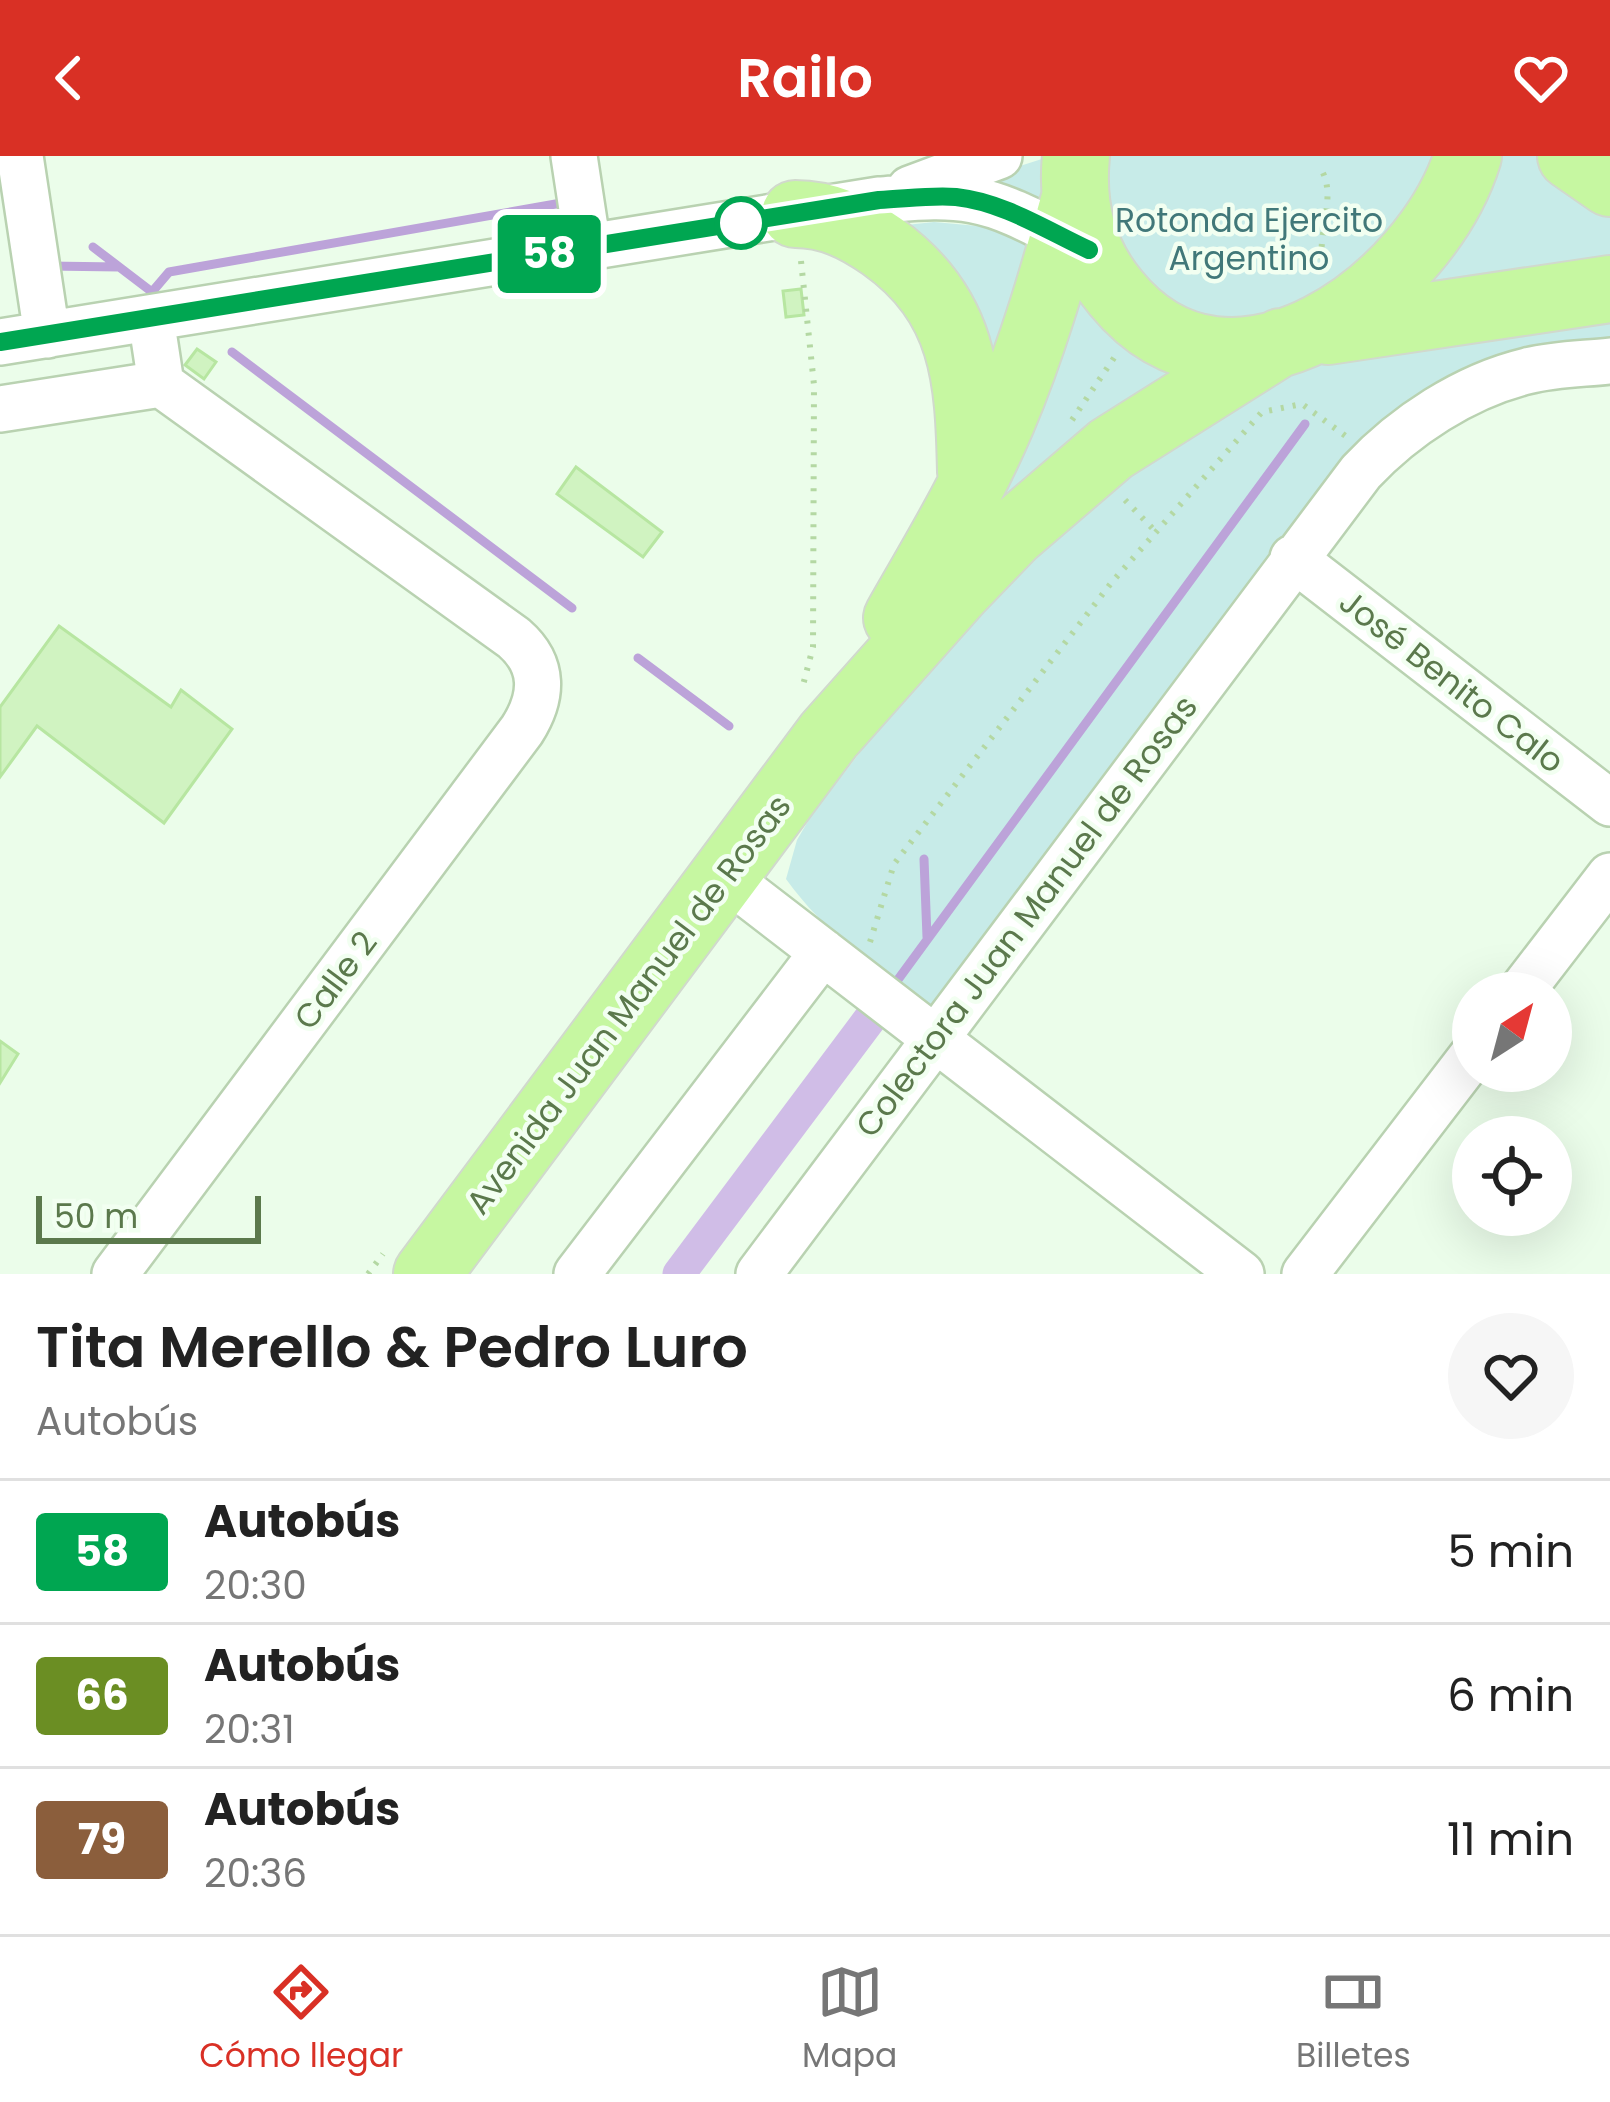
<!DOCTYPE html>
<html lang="es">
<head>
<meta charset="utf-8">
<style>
  body { margin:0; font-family:Poppins,sans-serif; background:#f6f6f6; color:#222; height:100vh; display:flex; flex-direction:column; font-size:45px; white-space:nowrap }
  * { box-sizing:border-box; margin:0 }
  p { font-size:39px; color:#767676 }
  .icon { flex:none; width:66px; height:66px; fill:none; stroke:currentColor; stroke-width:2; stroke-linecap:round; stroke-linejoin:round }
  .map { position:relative; height:1118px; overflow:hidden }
  .side { display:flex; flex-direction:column; background:#fff; flex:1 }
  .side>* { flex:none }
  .badge { padding:0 24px; border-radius:9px; font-size:42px; line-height:78px }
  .needle { width:78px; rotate:36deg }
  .fabs { position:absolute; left:1452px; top:816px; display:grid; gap:24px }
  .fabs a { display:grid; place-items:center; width:120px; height:120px; border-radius:50%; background:#fff; box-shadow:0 12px 48px #0002; font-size:60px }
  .scale { position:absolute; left:36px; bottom:30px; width:225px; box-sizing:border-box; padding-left:12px; border:6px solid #5b794c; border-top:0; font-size:33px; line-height:42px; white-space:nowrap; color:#5b794c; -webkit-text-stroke:9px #f2fff1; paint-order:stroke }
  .map>.badge { position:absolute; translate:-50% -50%; box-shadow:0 0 0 6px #fff }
  .round { display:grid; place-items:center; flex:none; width:126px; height:126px; border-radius:63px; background:#f6f6f6 }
  .head { display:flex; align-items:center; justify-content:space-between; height:204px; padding:0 36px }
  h1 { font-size:57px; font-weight:600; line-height:90px }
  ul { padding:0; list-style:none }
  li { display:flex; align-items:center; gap:36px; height:144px; padding:0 36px; border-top:3px solid #e0e0e0 }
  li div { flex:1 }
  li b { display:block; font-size:45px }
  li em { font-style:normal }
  li .badge { min-width:132px; font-weight:700; text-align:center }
  header { display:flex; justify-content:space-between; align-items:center; height:156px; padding:0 36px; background:#d93025; color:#fff; font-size:54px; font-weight:600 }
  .menu { display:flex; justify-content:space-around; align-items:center; height:168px; border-top:3px solid #e0e0e0; background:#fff; font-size:33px; color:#767676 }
  .menu a { display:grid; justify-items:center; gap:6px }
  .menu .current { color:#d93025 }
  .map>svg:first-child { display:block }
  .green { fill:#c7ebe8 }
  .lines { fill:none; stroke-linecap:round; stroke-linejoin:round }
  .stream { stroke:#bca3d9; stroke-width:9 }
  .canal { stroke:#d0bde7; stroke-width:33 }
  .building { fill:#d0f3c1; stroke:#b7e6a1; stroke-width:3 }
  .minor-casing { stroke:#b9d2b1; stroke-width:50 }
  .highway-casing { stroke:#d1d9cd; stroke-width:70 }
  .path { stroke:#b4d8a3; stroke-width:6; stroke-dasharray:3 9; stroke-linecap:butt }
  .minor { stroke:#fff; stroke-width:45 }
  .highway { stroke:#c6f7a1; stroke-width:66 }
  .line-casing { stroke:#fff; stroke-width:27 }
  .line { stroke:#00a651; stroke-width:18 }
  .stop-dot { fill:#fff; stroke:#00a651; stroke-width:6 }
  .labels { text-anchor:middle; stroke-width:9; stroke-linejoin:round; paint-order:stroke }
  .park-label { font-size:33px; fill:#417879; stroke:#f2fff1 }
  .street-label { font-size:33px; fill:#5b794c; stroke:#f2fff1 }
</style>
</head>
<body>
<header><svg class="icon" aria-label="back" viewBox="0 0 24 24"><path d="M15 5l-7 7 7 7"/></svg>Railo<svg class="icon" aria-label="heart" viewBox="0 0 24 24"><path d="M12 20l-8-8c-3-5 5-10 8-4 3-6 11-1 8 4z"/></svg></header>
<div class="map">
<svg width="1610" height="1118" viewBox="0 0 1610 1118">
  <rect width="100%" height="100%" fill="#ebfdea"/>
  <path class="green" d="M 1104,0 L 1435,0 L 1422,30 L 1362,108 L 1298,151 L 1226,165 L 1167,148 L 1116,90 L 1102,22 Z
    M 1495,0 L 1544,0 L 1610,48 L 1610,115 L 1413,138 Z
    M 1045,2 L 1044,47 L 980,23 Z
    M 934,66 L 989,71 L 1032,88 L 1004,219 L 906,69 Z
    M 1065,126 L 1184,213 L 1009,354 L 987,334 Z
    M 1610,152 L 1610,186 L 1473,220 L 937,849 L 928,849 C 875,812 824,776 786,723 L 797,684 L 811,660 L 953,475 L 1070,353 L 1305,207 Z"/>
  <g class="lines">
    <path class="stream" d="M 93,91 L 152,136 L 169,116 L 567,46
      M 48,110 L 119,111
      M 232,196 L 572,452
      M 638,502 L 729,570
      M 924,703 L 927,781
      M 894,829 L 1305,268"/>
    <path class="canal" d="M 679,1118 L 875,856"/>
  </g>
  <path class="building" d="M 801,133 L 804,159 L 786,161 L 783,135 Z
    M 197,193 L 216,206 L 204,223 L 185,209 Z
    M 576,311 L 662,376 L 643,401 L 557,338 Z
    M 59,470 L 171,551 L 181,534 L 232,573 L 164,667 L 37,570 L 0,621 L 0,551 Z
    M 0,885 L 18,898 L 0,927 Z"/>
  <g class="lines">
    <defs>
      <path id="minor" d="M 20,0 L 47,179
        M 574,0 L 588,92
        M 910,33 L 999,0
        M 0,186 L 879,44 C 910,42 942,38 973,44 C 1012,51 1049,75 1085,92
        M 0,253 L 161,228
        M 1293,402 L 1610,647
        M 724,720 L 1241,1118
        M 1520,837 L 1610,720
        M 115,1118 L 522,574 C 543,541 545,509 514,482 L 161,228 L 151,162
        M 577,1118 L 823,796
        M 759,1118 L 1361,316 C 1404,270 1465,230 1527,215 C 1554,208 1582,208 1610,205
        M 1305,1118 L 1473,899"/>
      <path id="highway" d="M 1076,0 C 1071,50 1083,98 1116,137 C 1231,278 1426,134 1468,0
        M 1571,0 L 1610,27
        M 795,58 C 828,58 855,71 882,90 C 965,149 969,222 971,316
        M 1328,175 L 1610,133
        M 897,462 C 934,397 973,333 1002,264 C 1033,191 1054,117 1075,42
        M 427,1118 L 829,579 L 958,434 L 1012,378 L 1111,293 L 1281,186"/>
    </defs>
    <use href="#minor" class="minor-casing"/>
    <use href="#highway" class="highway-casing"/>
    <path class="path" d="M 1323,17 C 1336,44 1316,80 1323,113
      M 801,105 L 814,229 L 813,491 L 802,533
      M 1072,264 L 1118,196
      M 1125,344 L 1156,376
      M 870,786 L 894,708 L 1112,426 L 1262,256 L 1302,248 L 1347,281
      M 368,1118 L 383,1098"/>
    <use href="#minor" class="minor"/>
    <use href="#highway" class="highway"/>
  </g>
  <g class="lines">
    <defs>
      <path id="line" d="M 0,186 L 879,44 C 905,43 930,39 956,41 C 1003,46 1046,74 1089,94"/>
    </defs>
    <use href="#line" class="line-casing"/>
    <use href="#line" class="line"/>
  </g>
  <circle class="stop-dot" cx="741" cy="67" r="24"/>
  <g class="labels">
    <g class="park-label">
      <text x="1249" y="76">Rotonda Ejercito<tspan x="1249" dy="38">Argentino</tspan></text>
    </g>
    <g class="street-label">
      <text transform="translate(1452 525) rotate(38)" y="12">José Benito Calo</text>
      <text transform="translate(1026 760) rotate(-53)" y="12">Colectora Juan Manuel de Rosas</text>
      <text transform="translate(335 824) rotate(-53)" y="12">Calle 2</text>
      <text transform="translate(628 848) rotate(-53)" y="12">Avenida Juan Manuel de Rosas</text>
    </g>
  </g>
</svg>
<div class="fabs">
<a><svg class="needle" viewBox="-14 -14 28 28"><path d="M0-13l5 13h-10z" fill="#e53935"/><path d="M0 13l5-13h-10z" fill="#767676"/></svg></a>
<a><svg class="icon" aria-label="locate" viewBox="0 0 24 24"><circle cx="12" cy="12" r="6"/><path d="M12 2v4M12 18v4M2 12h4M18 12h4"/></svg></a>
</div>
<div class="scale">50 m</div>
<b class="badge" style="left:549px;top:98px;background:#00a651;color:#fff">58</b>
</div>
<section class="side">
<div class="head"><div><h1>Tita Merello &amp; Pedro Luro</h1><p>Autobús</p></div><a class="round"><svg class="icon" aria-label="heart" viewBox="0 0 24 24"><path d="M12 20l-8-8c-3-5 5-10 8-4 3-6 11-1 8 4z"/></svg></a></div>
<ul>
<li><span class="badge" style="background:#00a651;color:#fff">58</span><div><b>Autobús</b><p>20:30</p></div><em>5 min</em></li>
<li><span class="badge" style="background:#6b8e23;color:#fff">66</span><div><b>Autobús</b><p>20:31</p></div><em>6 min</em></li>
<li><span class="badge" style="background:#8b5e3c;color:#fff">79</span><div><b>Autobús</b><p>20:36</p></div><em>11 min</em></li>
</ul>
</section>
<nav class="menu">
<a class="current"><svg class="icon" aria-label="directions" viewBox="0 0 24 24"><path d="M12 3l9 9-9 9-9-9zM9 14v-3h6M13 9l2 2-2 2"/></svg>Cómo llegar</a>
<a><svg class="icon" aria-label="map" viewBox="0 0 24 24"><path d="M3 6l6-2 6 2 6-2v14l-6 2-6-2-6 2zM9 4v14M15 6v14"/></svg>Mapa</a>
<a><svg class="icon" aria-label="tickets" viewBox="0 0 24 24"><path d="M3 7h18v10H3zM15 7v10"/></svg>Billetes</a>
</nav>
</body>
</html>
